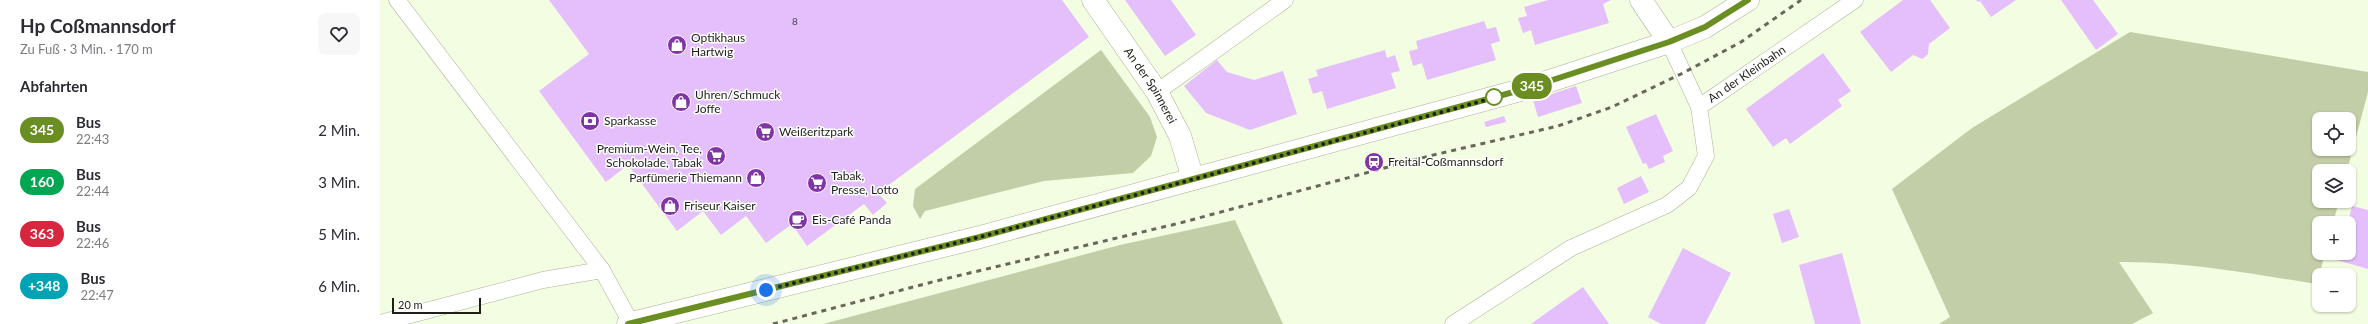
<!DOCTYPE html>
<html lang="de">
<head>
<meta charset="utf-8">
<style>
  body { margin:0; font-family:Lato,sans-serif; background:#f7f7f7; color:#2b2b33; height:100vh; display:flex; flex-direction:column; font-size:15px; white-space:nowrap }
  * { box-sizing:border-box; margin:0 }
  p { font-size:13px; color:#7c7c81 }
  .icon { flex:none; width:22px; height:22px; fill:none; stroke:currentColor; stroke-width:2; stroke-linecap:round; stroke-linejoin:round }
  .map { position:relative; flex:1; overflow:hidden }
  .details { display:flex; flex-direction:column; background:#fff; width:380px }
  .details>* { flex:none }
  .badge { padding:0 8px; border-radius:13px; font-size:14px; line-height:26px }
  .fabs { position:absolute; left:1932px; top:112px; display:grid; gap:8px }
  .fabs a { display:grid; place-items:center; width:44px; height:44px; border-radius:8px; background:#fff; box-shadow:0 1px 3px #0004; font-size:20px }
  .scale { position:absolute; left:12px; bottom:10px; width:89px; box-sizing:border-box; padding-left:4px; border:2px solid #1d2016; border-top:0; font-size:11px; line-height:14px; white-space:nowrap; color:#1d2016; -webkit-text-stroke:3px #fff; paint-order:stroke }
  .you { position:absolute; width:20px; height:20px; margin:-10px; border:3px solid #fff; border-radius:50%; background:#1a73e8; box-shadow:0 0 0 6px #1a73e833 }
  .map>.badge { position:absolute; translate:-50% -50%; box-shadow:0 0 0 2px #fff }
  h2 { padding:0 20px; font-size:15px; line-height:36px }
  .round { display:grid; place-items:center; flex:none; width:42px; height:42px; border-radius:8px; background:#f7f7f7 }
  .headline { display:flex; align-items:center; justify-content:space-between; height:68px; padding:0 20px }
  h1 { font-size:19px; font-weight:700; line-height:30px }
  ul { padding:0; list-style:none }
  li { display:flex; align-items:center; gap:12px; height:52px; padding:0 20px }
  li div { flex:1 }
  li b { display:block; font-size:15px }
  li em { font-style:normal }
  li .badge { min-width:44px; font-weight:700; text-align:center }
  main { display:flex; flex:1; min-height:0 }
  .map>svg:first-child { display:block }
  .green { fill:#c2cea7; fill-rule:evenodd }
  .building { fill:#e4bffc }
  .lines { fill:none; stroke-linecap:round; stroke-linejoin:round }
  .lane-casing { stroke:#a9b297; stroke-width:17 }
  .street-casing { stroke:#a9b297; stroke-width:23 }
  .lane { stroke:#fff; stroke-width:16 }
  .street { stroke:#fff; stroke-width:22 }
  .rail { stroke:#646a5a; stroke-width:3; stroke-dasharray:5 5; stroke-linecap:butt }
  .line-casing { stroke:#fff; stroke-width:9 }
  .line { stroke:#6b8e23; stroke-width:6 }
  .walk { stroke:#1d2016; stroke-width:4; stroke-dasharray:0 7.2 }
  .stop-dot { fill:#fff; stroke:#6b8e23; stroke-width:2 }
  .labels { text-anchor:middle; stroke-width:3; stroke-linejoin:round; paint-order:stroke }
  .number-label { font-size:10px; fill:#4f4850 }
  .poi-label { font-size:12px; fill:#1d2016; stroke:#fff; text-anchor:start }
  .street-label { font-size:12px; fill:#1d2016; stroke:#fff }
</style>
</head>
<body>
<main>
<section class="details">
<div class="headline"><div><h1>Hp Coßmannsdorf</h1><p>Zu Fuß · 3 Min. · 170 m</p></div><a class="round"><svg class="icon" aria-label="heart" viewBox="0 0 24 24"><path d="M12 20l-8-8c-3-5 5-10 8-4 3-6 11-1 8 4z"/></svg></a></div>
<h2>Abfahrten</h2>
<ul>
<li><span class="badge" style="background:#6b8e23;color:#fff">345</span><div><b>Bus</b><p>22:43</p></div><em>2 Min.</em></li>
<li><span class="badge" style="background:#00a651;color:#fff">160</span><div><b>Bus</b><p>22:44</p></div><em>3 Min.</em></li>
<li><span class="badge" style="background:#d7263d;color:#fff">363</span><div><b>Bus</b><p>22:46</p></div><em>5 Min.</em></li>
<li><span class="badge" style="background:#00a3b4;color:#fff">+348</span><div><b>Bus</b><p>22:47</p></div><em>6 Min.</em></li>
</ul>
</section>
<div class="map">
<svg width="1988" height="324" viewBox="0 0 1988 324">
  <rect width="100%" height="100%" fill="#f3fde1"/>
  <path class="green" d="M 1750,32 L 1988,72 L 1988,92 L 1967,171 L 1939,171 L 1939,201 L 1959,201 L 1953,223 L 1939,223 L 1939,253 L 1945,253 L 1937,284 C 1872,274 1805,261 1739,262 L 1773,313 L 1752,324 L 1559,324 L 1570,317 L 1512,189 L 1592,128 ZM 1939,119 L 1969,119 L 1969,149 L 1939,149 Z
    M 721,50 L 770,117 L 777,137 L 771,156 L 753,173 L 664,181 L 545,211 L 540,219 L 533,206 L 535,189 Z
    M 855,220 L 903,324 L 443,324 L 740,245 Z"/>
  <path class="building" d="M 169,0 L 682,0 L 709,37 L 498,193 L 507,203 L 493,215 L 484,204 L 427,246 L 412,224 L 386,243 L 366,216 L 341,235 L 323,211 L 297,231 L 248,165 L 226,182 L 159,91 L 209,54 Z
    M 745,0 L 791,0 L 816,35 L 785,56 Z
    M 1168,0 L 1231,0 L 1223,4 L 1229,23 L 1155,45 L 1151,30 L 1143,33 L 1138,18 L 1147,16 L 1144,7 Z
    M 1523,0 L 1550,0 L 1570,28 L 1549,44 L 1548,54 L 1545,57 L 1542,59 L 1533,55 L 1511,72 L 1480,32 Z
    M 1596,0 L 1636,0 L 1611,17 L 1600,1 L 1598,2 Z
    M 1681,0 L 1713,0 L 1738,34 L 1716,50 Z
    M 1104,21 L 1107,29 L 1116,27 L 1120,41 L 1111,44 L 1116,60 L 1047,80 L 1042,63 L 1033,66 L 1029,51 L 1038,49 L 1036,41 Z
    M 1005,50 L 1007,58 L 1015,55 L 1020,71 L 1011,73 L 1016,88 L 947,109 L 942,91 L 933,94 L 928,79 L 938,76 L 936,70 Z
    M 1443,53 L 1471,91 L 1458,100 L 1462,106 L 1410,144 L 1406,138 L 1393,147 L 1366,109 Z
    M 837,60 L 847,72 L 874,80 L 903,71 L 917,114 L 870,130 L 826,113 L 804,86 Z
    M 1196,86 L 1202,103 L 1158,117 L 1153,100 Z
    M 1276,114 L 1293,151 L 1283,156 L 1285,162 L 1269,169 L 1266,163 L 1263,164 L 1246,127 Z
    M 1124,116 L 1126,122 L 1106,127 L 1104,122 Z
    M 1261,176 L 1269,192 L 1244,204 L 1237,188 Z
    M 1972,206 L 1988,210 L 1988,269 L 1957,260 L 1959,253 L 1969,253 L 1968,223 Z
    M 1409,209 L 1419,237 L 1402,243 L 1393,214 Z
    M 1303,248 L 1351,273 L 1325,324 L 1281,324 L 1268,317 Z
    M 1462,253 L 1481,324 L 1435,324 L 1419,265 Z
    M 1203,287 L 1229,324 L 1151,324 L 1176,306 Z"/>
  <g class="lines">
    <defs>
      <g id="lane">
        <path d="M 777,92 L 905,0"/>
        <path id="s1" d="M 1319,107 L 1475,0"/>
        <path d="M 222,270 L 251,323"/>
        <path d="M 0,323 L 163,280 L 222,270 L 17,0"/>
        <path d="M 1073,324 L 1191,248 L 1287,205 L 1309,188 L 1326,156 L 1319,107 L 1289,42"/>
      </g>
      <g id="street">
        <path id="s2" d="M 713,0 L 777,92 L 800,136 L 813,179"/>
        <path d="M 1261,0 L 1289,42"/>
        <path d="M 248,324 L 600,237 L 1148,88 L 1289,42 L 1325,27 L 1368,0"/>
      </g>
    </defs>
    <use href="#lane" class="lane-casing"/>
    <use href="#street" class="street-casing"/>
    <use href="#lane" class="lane"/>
    <use href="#street" class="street"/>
    <path class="rail" d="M 393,324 L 556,281 L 800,223 L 1049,156 L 1178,126 L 1232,107 L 1303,73 L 1361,42 L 1421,0"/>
  </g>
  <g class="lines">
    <defs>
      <path id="line" d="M 248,324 L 600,237 L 1148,88 L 1289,42 L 1325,27 L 1368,0"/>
    </defs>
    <use href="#line" class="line-casing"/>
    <use href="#line" class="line"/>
    <path class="walk" d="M 386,290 L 600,237 L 1121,96 L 1114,97"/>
  </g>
  <defs>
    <symbol id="shop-disc" viewBox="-11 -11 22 22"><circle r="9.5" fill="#8034a6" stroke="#fff"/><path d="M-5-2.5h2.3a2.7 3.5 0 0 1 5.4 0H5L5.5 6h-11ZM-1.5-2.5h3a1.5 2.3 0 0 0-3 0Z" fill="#fff"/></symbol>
    <symbol id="bank-disc" viewBox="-11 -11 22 22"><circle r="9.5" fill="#8034a6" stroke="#fff"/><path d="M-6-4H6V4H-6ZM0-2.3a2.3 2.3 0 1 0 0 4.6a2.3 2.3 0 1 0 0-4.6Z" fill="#fff"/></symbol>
    <symbol id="supermarket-disc" viewBox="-11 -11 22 22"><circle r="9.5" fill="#8034a6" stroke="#fff"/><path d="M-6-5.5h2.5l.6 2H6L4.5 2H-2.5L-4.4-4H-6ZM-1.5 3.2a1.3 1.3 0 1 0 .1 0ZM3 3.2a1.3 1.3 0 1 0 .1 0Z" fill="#fff"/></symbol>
    <symbol id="station-disc" viewBox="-11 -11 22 22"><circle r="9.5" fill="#8034a6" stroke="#fff"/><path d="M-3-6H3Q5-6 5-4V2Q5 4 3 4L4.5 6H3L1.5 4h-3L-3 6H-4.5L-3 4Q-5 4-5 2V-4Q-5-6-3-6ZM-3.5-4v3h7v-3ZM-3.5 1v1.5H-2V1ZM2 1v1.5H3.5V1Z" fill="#fff"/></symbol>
    <symbol id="cafe-disc" viewBox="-11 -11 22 22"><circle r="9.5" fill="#8034a6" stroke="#fff"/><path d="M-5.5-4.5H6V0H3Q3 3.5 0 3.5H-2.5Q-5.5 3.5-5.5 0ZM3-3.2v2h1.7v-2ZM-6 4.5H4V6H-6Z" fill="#fff"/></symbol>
  </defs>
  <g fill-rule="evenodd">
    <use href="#shop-disc" x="286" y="34" width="22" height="22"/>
    <use href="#shop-disc" x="290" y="91" width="22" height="22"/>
    <use href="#bank-disc" x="199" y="110" width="22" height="22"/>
    <use href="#supermarket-disc" x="374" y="121" width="22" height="22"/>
    <use href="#supermarket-disc" x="325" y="145" width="22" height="22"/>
    <use href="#station-disc" x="983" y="151" width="22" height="22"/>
    <use href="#shop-disc" x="365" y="167" width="22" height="22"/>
    <use href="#supermarket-disc" x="426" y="172" width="22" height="22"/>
    <use href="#shop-disc" x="279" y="195" width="22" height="22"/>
    <use href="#cafe-disc" x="407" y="209" width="22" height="22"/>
  </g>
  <circle class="stop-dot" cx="1114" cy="97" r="8"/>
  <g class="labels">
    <g class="number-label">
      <text x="415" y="25">8</text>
    </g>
    <g class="poi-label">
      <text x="311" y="42">Optikhaus<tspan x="311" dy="14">Hartwig</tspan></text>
      <text x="315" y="99">Uhren/Schmuck<tspan x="315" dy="14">Joffe</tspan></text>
      <text x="224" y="125">Sparkasse</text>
      <text x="399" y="136">Weißeritzpark</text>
      <text x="322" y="153" text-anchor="end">Premium-Wein, Tee,<tspan x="322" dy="14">Schokolade, Tabak</tspan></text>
      <text x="1008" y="166">Freital-Coßmannsdorf</text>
      <text x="451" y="180">Tabak,<tspan x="451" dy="14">Presse, Lotto</tspan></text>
      <text x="362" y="182" text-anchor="end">Parfümerie Thiemann</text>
      <text x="304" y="210">Friseur Kaiser</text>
      <text x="432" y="224">Eis-Café Panda</text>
    </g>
    <g class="street-label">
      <text dy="4" stroke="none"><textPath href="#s1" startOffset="58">An der Kleinbahn</textPath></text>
      <text dy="4" stroke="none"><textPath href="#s2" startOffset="103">An der Spinnerei</textPath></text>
    </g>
  </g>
</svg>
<div class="fabs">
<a><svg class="icon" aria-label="locate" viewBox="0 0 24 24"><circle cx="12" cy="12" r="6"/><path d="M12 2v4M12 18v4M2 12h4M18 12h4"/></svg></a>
<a><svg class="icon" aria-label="layers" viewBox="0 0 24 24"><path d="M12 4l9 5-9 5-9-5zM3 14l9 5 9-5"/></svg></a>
<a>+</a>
<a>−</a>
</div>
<div class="scale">20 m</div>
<div class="you" style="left:386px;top:290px"></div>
<b class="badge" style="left:1152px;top:86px;background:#6b8e23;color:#fff">345</b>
</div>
</main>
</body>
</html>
